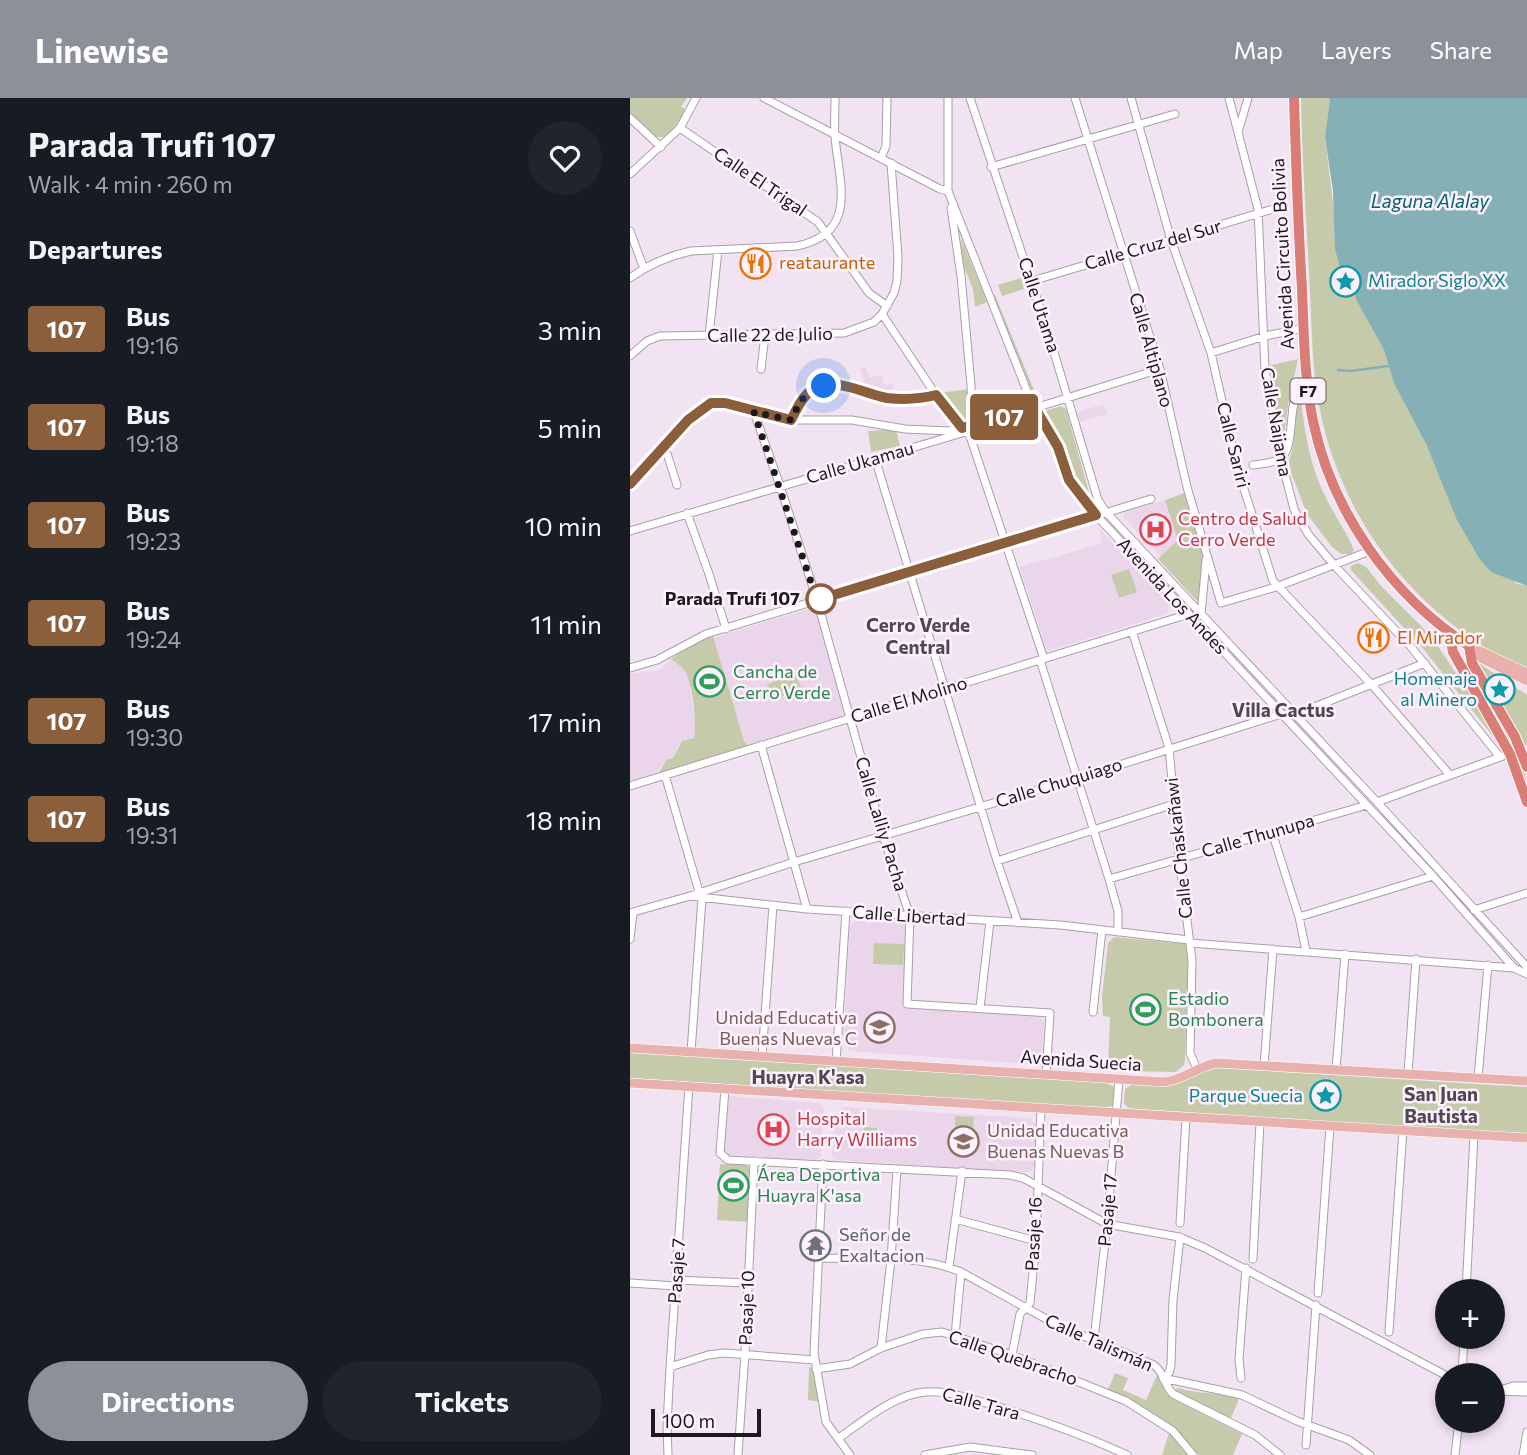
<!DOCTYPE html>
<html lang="en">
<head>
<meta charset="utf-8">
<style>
  body { margin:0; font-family:Commissioner,sans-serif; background:#20242c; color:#f1f3f6; height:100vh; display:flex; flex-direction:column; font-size:26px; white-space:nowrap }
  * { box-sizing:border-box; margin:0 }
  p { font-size:23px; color:#9ea1a6 }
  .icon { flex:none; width:38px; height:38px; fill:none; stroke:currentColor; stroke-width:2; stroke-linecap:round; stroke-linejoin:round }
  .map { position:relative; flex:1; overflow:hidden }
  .panel { display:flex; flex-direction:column; background:#171b24; width:630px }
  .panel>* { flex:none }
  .badge { padding:0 14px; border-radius:5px; font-size:24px; line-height:46px }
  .controls { position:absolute; left:805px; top:1181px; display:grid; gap:14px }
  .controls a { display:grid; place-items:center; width:70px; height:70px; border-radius:50%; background:#171b24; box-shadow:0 4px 10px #0003; font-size:35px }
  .scale { position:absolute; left:21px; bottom:18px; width:110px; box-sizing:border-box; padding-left:7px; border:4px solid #1d181d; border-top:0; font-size:19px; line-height:24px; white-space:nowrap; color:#1d181d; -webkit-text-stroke:5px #fef1fe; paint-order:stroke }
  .you { position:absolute; width:35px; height:35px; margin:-18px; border:5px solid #fff; border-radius:50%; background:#1a73e8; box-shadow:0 0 0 10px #1a73e833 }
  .map>.badge { position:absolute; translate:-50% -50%; box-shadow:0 0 0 4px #fff }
  h2 { padding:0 28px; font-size:26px; line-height:63px }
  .round { display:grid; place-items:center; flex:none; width:74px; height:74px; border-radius:37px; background:#20242c }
  .head { display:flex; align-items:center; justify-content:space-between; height:119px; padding:0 28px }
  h1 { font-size:33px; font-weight:700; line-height:52px }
  .primary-button { display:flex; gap:14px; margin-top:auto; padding:14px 28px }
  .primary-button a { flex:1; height:80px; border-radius:42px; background:#8c9099; color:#fff; font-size:28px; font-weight:700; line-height:80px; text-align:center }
  .primary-button a+a { background:#20242c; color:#f1f3f6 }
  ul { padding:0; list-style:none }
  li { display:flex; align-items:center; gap:21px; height:98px; padding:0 28px }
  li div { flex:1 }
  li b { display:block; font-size:26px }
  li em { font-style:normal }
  li .badge { min-width:77px; font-weight:700; text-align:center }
  header { display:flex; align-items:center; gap:42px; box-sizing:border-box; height:98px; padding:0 35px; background:#8c9099; color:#fff }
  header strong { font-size:33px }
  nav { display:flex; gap:38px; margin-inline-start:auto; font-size:24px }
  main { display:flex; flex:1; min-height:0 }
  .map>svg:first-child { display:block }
  .built { fill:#ead5eb }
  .green { fill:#c5caab }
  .water { fill:#85b0b5 }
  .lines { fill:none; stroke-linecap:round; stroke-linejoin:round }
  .stream { stroke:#85b0b5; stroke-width:2.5 }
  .minor-casing { stroke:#ab9dab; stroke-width:9 }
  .major-casing { stroke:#fff; stroke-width:10 }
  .highway-casing { stroke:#fff; stroke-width:12 }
  .minor { stroke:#fff; stroke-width:7 }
  .major { stroke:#e9b1ad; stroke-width:9 }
  .highway { stroke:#db7d77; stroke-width:10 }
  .line-casing { stroke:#fff; stroke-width:16 }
  .line { stroke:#8b5e3c; stroke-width:10 }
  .walk { stroke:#1d181d; stroke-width:7; stroke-dasharray:0 12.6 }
  .stop-dot { fill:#fff; stroke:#8b5e3c; stroke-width:3.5 }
  .labels { text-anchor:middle; stroke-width:5; stroke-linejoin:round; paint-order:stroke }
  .shield { fill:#fef1fe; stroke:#605960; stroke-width:2 }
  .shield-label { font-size:16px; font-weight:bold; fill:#1d181d }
  .street-label { font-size:18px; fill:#1d181d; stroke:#fef1fe }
  .food-label { font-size:18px; fill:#c56008; stroke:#fef1fe; text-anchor:start }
  .culture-label { font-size:18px; fill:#0d838f; stroke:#fef1fe; text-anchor:end }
  .health-label { font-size:18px; fill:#be3a42; stroke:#fef1fe; text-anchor:start }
  .stop-label { font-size:18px; font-weight:bold; fill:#1d181d; stroke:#fef1fe; text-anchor:end }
  .leisure-label { font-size:18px; fill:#27864d; stroke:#fef1fe; text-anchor:start }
  .education-label { font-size:18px; fill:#785e54; stroke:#fef1fe; text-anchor:end }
  .worship-label { font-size:18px; fill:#5b616d; stroke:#fef1fe; text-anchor:start }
  .water-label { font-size:19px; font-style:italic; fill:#03636b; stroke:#fef1fe }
  .neighbourhood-label { font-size:19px; font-weight:bold; fill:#534653; stroke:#fef1fe }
</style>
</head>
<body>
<header>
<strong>Linewise</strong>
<nav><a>Map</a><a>Layers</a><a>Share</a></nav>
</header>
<main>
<section class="panel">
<div class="head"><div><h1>Parada Trufi 107</h1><p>Walk · 4 min · 260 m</p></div><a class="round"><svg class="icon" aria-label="heart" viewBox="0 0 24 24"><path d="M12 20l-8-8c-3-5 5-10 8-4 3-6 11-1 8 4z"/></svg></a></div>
<h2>Departures</h2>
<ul>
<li><span class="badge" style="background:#8b5e3c;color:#fff">107</span><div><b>Bus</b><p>19:16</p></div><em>3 min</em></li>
<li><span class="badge" style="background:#8b5e3c;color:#fff">107</span><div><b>Bus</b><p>19:18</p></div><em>5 min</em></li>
<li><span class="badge" style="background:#8b5e3c;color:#fff">107</span><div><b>Bus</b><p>19:23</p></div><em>10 min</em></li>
<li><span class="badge" style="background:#8b5e3c;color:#fff">107</span><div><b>Bus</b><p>19:24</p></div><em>11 min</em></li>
<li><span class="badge" style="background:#8b5e3c;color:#fff">107</span><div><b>Bus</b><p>19:30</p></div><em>17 min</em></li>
<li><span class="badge" style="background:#8b5e3c;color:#fff">107</span><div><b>Bus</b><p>19:31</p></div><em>18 min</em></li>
</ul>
<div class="primary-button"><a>Directions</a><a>Tickets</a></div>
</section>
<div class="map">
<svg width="897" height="1357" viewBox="0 0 897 1357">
  <rect width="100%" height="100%" fill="#f2e3f3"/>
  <path class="built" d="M 230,270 L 236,270 L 239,279 L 252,277 L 253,286 L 263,286 L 263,291 L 260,291 L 261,295 L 255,294 L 236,289 Z
    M 474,306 L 477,316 L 450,324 L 447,314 Z
    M 535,402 L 545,418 L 548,442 L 531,459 L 493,419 L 494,414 Z
    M 469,430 L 537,503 L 539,512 L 536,516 L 418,553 L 416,550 L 390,469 L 473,445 Z
    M 182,510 L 188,512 L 217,615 L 215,618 L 119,646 L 114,644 L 83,540 Z
    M 41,561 L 53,571 L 59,583 L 66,628 L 64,640 L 49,646 L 43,660 L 37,661 L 27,675 L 0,684 L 0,576 L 30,572 Z
    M 226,822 L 278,824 L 273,909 L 410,918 L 414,923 L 412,958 L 403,966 L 220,953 L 213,944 L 220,828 Z
    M 99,998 L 190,1005 L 194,1011 L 191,1058 L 186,1062 L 99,1057 L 94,1052 Z
    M 213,1009 L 400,1020 L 407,1029 L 405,1068 L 402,1073 L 396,1074 L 207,1062 L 202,1058 L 204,1019 Z"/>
  <path class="green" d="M 0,0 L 57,0 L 51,9 L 57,12 L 37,39 L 26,39 L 0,16 Z
    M 671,0 L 700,0 L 695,39 L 711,173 L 724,189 L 727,201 L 754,252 L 765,285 L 796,346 L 814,389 L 886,485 L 897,488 L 897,572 C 789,522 711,425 689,307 C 681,264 682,219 679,175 C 676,117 672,58 671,0 Z
    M 331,140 L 357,204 L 345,209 L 343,191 L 332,164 Z
    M 391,180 L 394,191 L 372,198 L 368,187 Z
    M 365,197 L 408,302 L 406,303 L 362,198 Z
    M 668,261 L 658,307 L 653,346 L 638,268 Z
    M 340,291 L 339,318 L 332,324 L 309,295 Z
    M 671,299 C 674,335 681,372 698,404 C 707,421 717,435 724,452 L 721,456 L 711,456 L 702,449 L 677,416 L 662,377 L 659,363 L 663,349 L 666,303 Z
    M 431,308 L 436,311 L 459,394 L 458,398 C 441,388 438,365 431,348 C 426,337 420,327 414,317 L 416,313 Z
    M 266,331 L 270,348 L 241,354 L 238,333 Z
    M 554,395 L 574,454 L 570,503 L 568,504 L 528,461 L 548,442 L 535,402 Z
    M 728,465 L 736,469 L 752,489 L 801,538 L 842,599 L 869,646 L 795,553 L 721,472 L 721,468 Z
    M 499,471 L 507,494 L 489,500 L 481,477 Z
    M 83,538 L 114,643 L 119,648 L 27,678 L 37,661 L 43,660 L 52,643 L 64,640 C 67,624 63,585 54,572 C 51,568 45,564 41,561 L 65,545 Z
    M 828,554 L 868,615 L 894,668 L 897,692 Z
    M 850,566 L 897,597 L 897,646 L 893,648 L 849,567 Z
    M 164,574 L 171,589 L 145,602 L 137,587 Z
    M 484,839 L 556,846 L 558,849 L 555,962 L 554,967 L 546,974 L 490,973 L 478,968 L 480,919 L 473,918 L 472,899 L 478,845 Z
    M 244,845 L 274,846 L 273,867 L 243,866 Z
    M 0,955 L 477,985 L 484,989 L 484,1004 L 482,1008 L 475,1010 L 0,980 Z
    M 588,970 L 897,989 L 897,1036 L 506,1011 L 498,1010 L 494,1005 L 495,991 L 501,987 L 540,988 L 569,975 Z
    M 325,1018 L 344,1019 L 343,1033 L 325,1032 Z
    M 234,1029 L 247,1030 L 246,1048 L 233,1048 Z
    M 90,1066 L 115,1067 L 119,1069 L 118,1124 L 87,1122 Z
    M 179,1268 L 184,1273 L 191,1304 L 178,1302 Z
    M 485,1275 L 498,1280 L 493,1292 L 516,1302 L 528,1275 L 535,1293 L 545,1302 L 612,1336 L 603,1357 L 569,1357 C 540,1323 518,1311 478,1292 Z
    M 548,1290 C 569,1297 590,1293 609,1301 L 601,1320 L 543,1293 Z
    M 539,1335 L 559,1357 L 532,1357 Z"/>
  <path class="water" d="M 700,0 L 897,0 L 897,488 L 861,474 L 849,460 L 827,422 L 796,346 L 764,285 L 754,252 L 726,201 L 724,189 L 711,173 L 705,151 L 703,93 L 695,39 Z"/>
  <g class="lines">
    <path class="stream" d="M 708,272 L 721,273 L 758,268"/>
    <defs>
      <path id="minor" d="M 134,0 L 310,91 L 318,93
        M 318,0 L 318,93 L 397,293 L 427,349 L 439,382 L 466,417 L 803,778 L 884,870 L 897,876
        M 340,0 L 418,234 L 468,402 L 476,414 L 747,704 L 897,869
        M 445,0 L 530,271 L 557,389 L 591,505 L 646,489 L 740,453
        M 501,0 L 541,142 L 581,255 L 608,372 L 643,483 L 742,587 L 820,677
        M 599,0 L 628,111 L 635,271 L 651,361 L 664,411 L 678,436 L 704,467 L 781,549 L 870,659
        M 0,20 L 31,49
        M 50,30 L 188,124 L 239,195 L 257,208
        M 608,34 L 618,0
        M 251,60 L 256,48 L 257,0
        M 361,69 L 545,16
        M 0,76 L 50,30 L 66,0
        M 321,110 L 331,178 L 341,287 L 342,328
        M 0,133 L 14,171
        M 0,180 C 19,166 38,158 61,153 L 167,148 C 229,135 209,85 205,39 C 204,26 205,13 205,0
        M 402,183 L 643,111
        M 252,216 L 306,297 L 332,330
        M 79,238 L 88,152
        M 581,255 L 635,238 L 674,230
        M 0,258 L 17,243 L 30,238 L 214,235 L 244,224 L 252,216 L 264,195 L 267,183 L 268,159 L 261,65
        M 131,271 L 135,237
        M 124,314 L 150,388 L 187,502 L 253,738 L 280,818 L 277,906 L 420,915 L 416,977
        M 161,322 C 167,311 171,298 183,291 C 204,278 235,296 257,300 C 274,302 290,301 306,297
        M 337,329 L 414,561
        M 34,346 L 47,387
        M 245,360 L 367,763 L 388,825
        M 623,367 C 631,366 645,365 651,360 C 665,350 658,306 669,289 L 677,286
        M 0,386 L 58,322 L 81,305 L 95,305 L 161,322 L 222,322 L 275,331 L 319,333 L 405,310 L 530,271
        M 57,415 L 79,476 L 96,531
        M 0,433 L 339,333
        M 571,517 L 576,462
        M 502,533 L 539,650 L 549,760 L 562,862 L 560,955 L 567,971
        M 410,562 L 479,781 L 488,813 L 488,834
        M 0,570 L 27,562 L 76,536 L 521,401
        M 131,647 L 177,811
        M 35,677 L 70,797
        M 0,688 L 559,516
        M 747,704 L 873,658
        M 642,734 L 669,819 L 676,853
        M 367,763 L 544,706
        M 479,781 L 737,707
        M 60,798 L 164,764 L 448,680 L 651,616 L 664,617 L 795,565
        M 844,812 L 897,795
        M 0,815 L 60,798 L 177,811 L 430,827 L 559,842
        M 669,819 L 803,778
        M 0,841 L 3,815
        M 560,845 L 884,870
        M 350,910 L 360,823
        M 463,914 L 472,832
        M 61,954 L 72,800
        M 132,959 L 143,807
        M 206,964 L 216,813
        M 634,968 L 643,851
        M 706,972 L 715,856
        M 778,976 L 786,861
        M 848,980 L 858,867
        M 95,991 L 90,1055 L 98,1062 L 380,1077 L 393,1080 L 477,1126 L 549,1139 L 575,1150 L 817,1278
        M 193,1066 L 184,1255 L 196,1324 L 220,1357
        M 325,1121 L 406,1143
        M 550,1125 L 556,1020
        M 189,1160 C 235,1161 288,1156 331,1174 L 429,1228 L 524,1267 C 534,1274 534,1287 543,1296 L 625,1337 L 650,1357
        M 623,1161 L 630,1024
        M 319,1169 L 332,1073
        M 46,1182 L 117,1185
        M 0,1185 L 46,1188
        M 836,1194 L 844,1037
        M 688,1195 L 700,1028
        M 759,1234 L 773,1032
        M 325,1238 L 331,1174
        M 464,1242 L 477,1126 L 489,981
        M 251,1250 L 261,1162 L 267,1071
        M 382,1257 L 390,1216 L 400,1205 L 406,1143 L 411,1011
        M 40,1269 L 78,1257 L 94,1255 L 185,1262
        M 186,1271 L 220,1266 L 251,1250 L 293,1236 L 312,1234 L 382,1257 L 496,1303 L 543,1333 L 563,1357
        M 832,1278 L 834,1239
        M 533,1280 L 612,1297 L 667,1323 L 719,1342 L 740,1357
        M 533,1280 L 539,1275 L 541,1267 L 543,1202 L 550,1139
        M 611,1280 L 609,1261 L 616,1170
        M 874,1291 L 883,1288 L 897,1288
        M 863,1293 L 897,1294
        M 209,1340 C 233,1323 259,1301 288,1295 C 316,1290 340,1301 366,1308 C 411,1322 454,1337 497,1357
        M 676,1347 L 686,1207
        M 38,1357 L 37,1328 L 40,1269 L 59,988
        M 108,1357 L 115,1255 L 124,1063
        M 295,1357 L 340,1349 L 402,1357
        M 825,1357 L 829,1323
        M 893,1357 L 897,1334"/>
      <path id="major" d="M 839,548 L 851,560 L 897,583
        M 844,550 L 897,575
        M 0,950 L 534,984 C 553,982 567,969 586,965 L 897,983
        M 0,985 L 897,1040"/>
      <path id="highway" d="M 664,0 C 666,64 668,127 672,191 C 674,235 674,279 683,323 C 702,414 761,497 839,548 L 842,565 L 885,639 L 897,669
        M 825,539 L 821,544 L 823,554 L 880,656 L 897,704"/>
    </defs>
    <use href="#minor" class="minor-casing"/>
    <use href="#major" class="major-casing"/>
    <use href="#highway" class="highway-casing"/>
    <use href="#minor" class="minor"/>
    <use href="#major" class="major"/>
    <use href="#highway" class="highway"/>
  </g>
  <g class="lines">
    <defs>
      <path id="line" d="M 0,386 L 58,322 L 81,305 L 95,305 L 161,322 C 167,311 172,298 183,291 C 204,278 235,296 257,300 C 274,302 290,301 306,297 L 332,330 L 405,310 L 428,349 L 439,382 L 466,417 L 187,502"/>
    </defs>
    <use href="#line" class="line-casing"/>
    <use href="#line" class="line"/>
    <path class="walk" d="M 191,501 L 187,502 L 124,314 L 161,322 C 169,306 175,291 194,288"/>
  </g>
  <defs>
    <symbol id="restaurant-ring" viewBox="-11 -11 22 22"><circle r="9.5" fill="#fef1fe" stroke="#e8710a" stroke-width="1.5"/><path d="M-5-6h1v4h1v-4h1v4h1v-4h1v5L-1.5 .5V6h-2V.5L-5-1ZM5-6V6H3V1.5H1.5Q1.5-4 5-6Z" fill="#e8710a"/></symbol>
    <symbol id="sight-ring" viewBox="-11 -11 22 22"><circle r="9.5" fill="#fef1fe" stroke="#0f9aa8" stroke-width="1.5"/><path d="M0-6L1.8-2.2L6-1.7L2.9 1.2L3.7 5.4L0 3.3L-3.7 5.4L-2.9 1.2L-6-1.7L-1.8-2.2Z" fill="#0f9aa8"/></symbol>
    <symbol id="hospital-ring" viewBox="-11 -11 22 22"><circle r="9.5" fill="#fef1fe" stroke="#e0444e" stroke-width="1.5"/><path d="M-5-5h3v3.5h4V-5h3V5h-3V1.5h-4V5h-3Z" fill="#e0444e"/></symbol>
    <symbol id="stadium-ring" viewBox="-11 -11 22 22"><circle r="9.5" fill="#fef1fe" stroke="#2e9e5b" stroke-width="1.5"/><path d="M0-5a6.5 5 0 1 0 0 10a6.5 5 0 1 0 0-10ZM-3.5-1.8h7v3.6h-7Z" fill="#2e9e5b"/></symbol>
    <symbol id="school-ring" viewBox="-11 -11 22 22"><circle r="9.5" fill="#fef1fe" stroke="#8d6e63" stroke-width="1.5"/><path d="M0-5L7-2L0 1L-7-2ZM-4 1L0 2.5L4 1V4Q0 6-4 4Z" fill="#8d6e63"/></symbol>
    <symbol id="temple-ring" viewBox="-11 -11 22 22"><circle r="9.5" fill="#fef1fe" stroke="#6b7280" stroke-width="1.5"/><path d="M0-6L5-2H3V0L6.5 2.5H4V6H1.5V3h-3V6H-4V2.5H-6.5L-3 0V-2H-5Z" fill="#6b7280"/></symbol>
  </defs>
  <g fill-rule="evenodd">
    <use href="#restaurant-ring" x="108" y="148" width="35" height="35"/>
    <use href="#sight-ring" x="698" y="166" width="35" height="35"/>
    <use href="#hospital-ring" x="508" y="414" width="35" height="35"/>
    <use href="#restaurant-ring" x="726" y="522" width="35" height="35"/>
    <use href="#stadium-ring" x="62" y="566" width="35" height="35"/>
    <use href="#sight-ring" x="852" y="574" width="35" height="35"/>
    <use href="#stadium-ring" x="498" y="894" width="35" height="35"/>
    <use href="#school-ring" x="232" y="912" width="35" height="35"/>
    <use href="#sight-ring" x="678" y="980" width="35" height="35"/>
    <use href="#hospital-ring" x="126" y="1014" width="35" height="35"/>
    <use href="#school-ring" x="316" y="1026" width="35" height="35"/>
    <use href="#stadium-ring" x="86" y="1070" width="35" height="35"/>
    <use href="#temple-ring" x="168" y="1130" width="35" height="35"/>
  </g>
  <circle class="stop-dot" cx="191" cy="501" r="14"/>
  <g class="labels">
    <rect class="shield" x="660.5" y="280.5" width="35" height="25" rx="5"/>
    <g class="shield-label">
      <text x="678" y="299">F7</text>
    </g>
    <g class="street-label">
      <text transform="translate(130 84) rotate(34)" y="6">Calle El Trigal</text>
      <text transform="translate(523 147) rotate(-16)" y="6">Calle Cruz del Sur</text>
      <text transform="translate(653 156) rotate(-93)" y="6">Avenida Circuito Bolivia</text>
      <text transform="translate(409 207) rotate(72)" y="6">Calle Utama</text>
      <text transform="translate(140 237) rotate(-1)" y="6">Calle 22 de Julio</text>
      <text transform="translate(521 252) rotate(74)" y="6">Calle Altiplano</text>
      <text transform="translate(646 324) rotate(80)" y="6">Calle Naijama</text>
      <text transform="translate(603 347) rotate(76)" y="6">Calle Sariri</text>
      <text transform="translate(230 365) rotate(-16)" y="6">Calle Ukamau</text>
      <text transform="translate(542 498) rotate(47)" y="6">Avenida Los Andes</text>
      <text transform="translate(279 602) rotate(-17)" y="6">Calle El Molino</text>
      <text transform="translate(429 685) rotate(-17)" y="6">Calle Chuquiago</text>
      <text transform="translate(251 726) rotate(73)" y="6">Calle Lalliy Pacha</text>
      <text transform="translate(628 738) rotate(-16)" y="6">Calle Thunupa</text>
      <text transform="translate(549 750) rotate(-96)" y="6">Calle Chaskañawi</text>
      <text transform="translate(279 818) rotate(4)" y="6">Calle Libertad</text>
      <text transform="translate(451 963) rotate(4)" y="6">Avenida Suecia</text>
      <text transform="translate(478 1112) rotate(-85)" y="6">Pasaje 17</text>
      <text transform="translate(404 1136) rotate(-87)" y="6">Pasaje 16</text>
      <text transform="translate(47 1173) rotate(-86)" y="6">Pasaje 7</text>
      <text transform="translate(117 1210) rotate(-88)" y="6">Pasaje 10</text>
      <text transform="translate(469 1245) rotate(24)" y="6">Calle Talismán</text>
      <text transform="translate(383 1260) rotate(19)" y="6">Calle Quebracho</text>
      <text transform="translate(351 1306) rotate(15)" y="6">Calle Tara</text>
    </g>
    <g class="food-label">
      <text x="149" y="171">reataurante</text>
      <text x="767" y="546">El Mirador</text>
    </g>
    <g class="culture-label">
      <text x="738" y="189" text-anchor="start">Mirador Siglo XX</text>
      <text x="847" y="587">Homenaje<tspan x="847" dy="21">al Minero</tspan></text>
      <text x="673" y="1004">Parque Suecia</text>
    </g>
    <g class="health-label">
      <text x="548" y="427">Centro de Salud<tspan x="548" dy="21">Cerro Verde</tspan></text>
      <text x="167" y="1027">Hospital<tspan x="167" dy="21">Harry Williams</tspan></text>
    </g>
    <g class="stop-label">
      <text x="170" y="507">Parada Trufi 107</text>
    </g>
    <g class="leisure-label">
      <text x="103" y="580">Cancha de<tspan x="103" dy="21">Cerro Verde</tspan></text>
      <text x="538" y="907">Estadio<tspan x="538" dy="21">Bombonera</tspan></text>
      <text x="127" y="1083">Área Deportiva<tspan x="127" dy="21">Huayra K'asa</tspan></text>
    </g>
    <g class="education-label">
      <text x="227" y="926">Unidad Educativa<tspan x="227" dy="21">Buenas Nuevas C</tspan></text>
      <text x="357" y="1039" text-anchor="start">Unidad Educativa<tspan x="357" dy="21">Buenas Nuevas B</tspan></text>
    </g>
    <g class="worship-label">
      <text x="209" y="1143">Señor de<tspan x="209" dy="21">Exaltacion</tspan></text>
    </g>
    <g class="water-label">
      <text x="800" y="110">Laguna Alalay</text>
    </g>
    <g class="neighbourhood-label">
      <text x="288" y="534">Cerro Verde<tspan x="288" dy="22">Central</tspan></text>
      <text x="653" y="619">Villa Cactus</text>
      <text x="178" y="986">Huayra K'asa</text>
      <text x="811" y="1003">San Juan<tspan x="811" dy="22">Bautista</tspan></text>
    </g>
  </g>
</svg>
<div class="controls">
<a>+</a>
<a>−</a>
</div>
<div class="scale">100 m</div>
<div class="you" style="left:194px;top:288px"></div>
<b class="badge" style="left:374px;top:319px;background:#8b5e3c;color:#fff">107</b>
</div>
</main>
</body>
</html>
